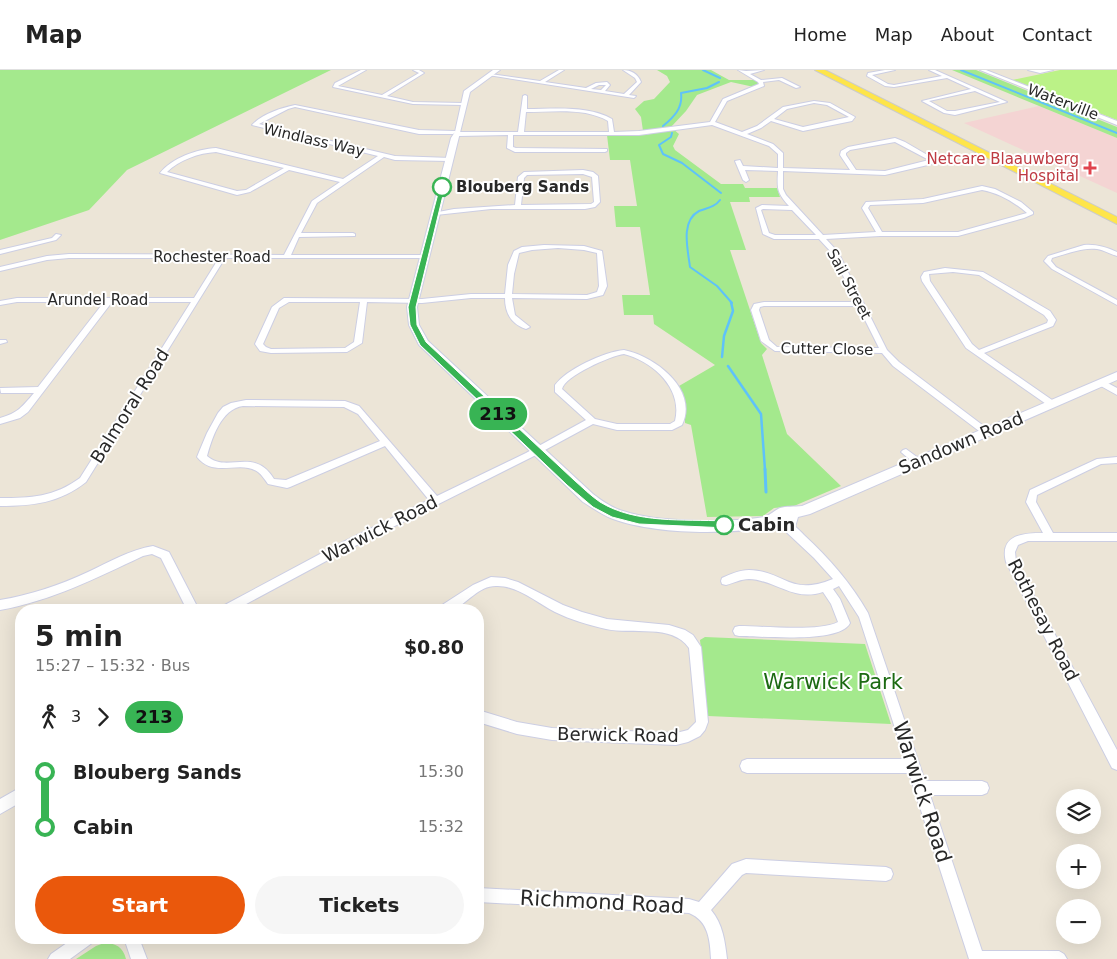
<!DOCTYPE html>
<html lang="en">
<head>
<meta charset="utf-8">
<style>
  body { margin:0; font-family:"DejaVu Sans",sans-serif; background:#f6f6f6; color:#222; height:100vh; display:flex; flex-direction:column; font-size:19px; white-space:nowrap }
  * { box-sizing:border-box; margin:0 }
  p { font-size:16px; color:#767676 }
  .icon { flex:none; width:28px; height:28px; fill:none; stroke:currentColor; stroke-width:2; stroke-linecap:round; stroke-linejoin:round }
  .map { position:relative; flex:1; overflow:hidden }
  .side { position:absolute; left:15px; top:534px; width:469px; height:340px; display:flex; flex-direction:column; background:#fff; border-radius:20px; box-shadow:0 5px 20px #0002 }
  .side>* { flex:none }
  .badge { padding:0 10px; border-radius:16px; font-size:18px; line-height:32px }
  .controls { position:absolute; left:1056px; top:719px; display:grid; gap:10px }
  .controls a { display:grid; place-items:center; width:45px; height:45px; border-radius:50%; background:#fff; box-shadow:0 5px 20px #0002; font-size:25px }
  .map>.badge { position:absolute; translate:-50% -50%; box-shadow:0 0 0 2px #fff }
  .legs { display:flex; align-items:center; gap:8px; height:55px; padding:0 20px; font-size:16px }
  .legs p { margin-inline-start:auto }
  .headline { display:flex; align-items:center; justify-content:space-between; height:85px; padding:0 20px }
  h1 { font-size:28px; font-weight:700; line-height:38px }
  .action { display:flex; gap:10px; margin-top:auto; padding:10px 20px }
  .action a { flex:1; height:58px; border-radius:30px; background:#ea580c; color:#fff; font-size:20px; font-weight:700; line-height:58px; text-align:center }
  .action a+a { background:#f6f6f6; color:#222 }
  ul { padding:0 20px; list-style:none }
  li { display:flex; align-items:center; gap:18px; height:55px; font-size:19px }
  li i { display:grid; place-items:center; width:8px; height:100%; margin:0 6px; background:currentColor }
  li i::after { content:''; width:12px; height:12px; margin:-6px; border:4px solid; border-radius:50%; background:#fff }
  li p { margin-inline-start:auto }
  li:first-child i { background:linear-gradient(#0000 50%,currentColor 0) }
  li:last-child i { background:linear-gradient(currentColor 50%,#0000 0) }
  header { display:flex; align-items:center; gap:30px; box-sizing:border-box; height:70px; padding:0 25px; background:#fff; border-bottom:1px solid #e0e0e0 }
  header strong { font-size:24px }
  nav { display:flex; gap:28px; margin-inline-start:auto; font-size:18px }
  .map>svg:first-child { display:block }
  .medical { fill:#f4d4d3 }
  .green { fill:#a4e98d }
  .pitch { fill:#bbf287 }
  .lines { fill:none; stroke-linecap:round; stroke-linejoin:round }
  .stream-far2 { stroke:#5ec2fa; stroke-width:2 }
  .stream-far1 { stroke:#5ec2fa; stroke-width:2.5 }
  .stream { stroke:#5ec2fa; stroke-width:3 }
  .minor-casing { stroke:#cccee3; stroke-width:2 }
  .tertiary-casing { stroke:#cccee3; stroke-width:2 }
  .primary-casing { stroke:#cbcbcb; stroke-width:2 }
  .minor { fill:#fff; fill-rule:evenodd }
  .tertiary { fill:#fff; fill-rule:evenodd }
  .primary { fill:#fee54a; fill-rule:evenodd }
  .line-1 { fill:#38b454; stroke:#fff }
  .health-dot { fill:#e0444e; stroke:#fff; stroke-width:2 }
  .stop-1-dot { fill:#fff; stroke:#38b454; stroke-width:2.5 }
  .labels { text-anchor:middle; stroke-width:4; stroke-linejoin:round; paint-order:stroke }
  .far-street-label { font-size:15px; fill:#282828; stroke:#fff }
  .far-health-label { font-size:15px; fill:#be3a42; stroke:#fff; text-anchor:end }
  .far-stop-label { font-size:15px; font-weight:bold; fill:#282828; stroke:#fff; text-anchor:start }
  .street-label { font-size:18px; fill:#282828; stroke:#fff }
  .stop-label { font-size:18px; font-weight:bold; fill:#282828; stroke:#fff; text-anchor:start }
  .near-park-label { font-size:21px; fill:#1c6a12; stroke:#fff }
  .near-street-label { font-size:21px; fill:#282828; stroke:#fff }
</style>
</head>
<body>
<header>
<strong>Map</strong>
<nav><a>Home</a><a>Map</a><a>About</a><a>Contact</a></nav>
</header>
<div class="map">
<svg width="1117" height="889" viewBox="0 0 1117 889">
  <rect width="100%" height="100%" fill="#ece5d7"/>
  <path class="medical" d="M 1039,36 L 1117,68 L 1117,123 L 964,53 Z"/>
  <path class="green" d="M 0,0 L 331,0 L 127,100 L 89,140 L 0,170 Z
    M 657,0 L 711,0 L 729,10 L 755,10 L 760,14 L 754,17 L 731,12 L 697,25 L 686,41 L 671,57 L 643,61 L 641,47 L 635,39 L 644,31 L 654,29 L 670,12 L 667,6 Z
    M 952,0 L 976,0 L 1117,57 L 1117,68 Z
    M 673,59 L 679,64 L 673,76 L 675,80 L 721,114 L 743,114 L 745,118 L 777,118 L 780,127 L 749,127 L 750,132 L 730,132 L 746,180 L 730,180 L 761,273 L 767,279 L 762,285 L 787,364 L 841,416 L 794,436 L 774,438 L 763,446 L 707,447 L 691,355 L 685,353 L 685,342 L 679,316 L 715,295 L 654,254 L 653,245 L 624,245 L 622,225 L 650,225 L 640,157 L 616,157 L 614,136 L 637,136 L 630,90 L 610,90 L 607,65 L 645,65 Z
    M 705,567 L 865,574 L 891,654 L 708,646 L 700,570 Z
    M 104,873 C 116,873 123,877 126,889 L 76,889 L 96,876 Z"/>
  <path class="pitch" d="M 1060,0 L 1117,0 L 1117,50 L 1012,10 Z"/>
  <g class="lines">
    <path class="stream-far2" d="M 703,0 L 720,8
      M 961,0 L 1117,63
      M 663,56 C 674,47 683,38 681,23 L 707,18 L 719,12
      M 672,63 L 671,67 L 659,75 L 663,84 L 682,93 L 721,123
      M 720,130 C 715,137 707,138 699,141 C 680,151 688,180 690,197 L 717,216 L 732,233"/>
    <path class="stream-far1" d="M 722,287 L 724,266 L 733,241 L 731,232
      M 728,296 L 761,344 L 765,400"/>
    <path class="stream" d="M 765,399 L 766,422"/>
    <defs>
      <path id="minor" d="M 361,0 L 366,0 L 338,16 L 382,25 L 419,3 L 413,0 L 419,0 L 424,3 L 387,26 L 413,32 L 463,33 L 465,34 L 463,35 L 413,34 L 333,17 L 335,13 Z
        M 559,0 L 564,0 L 545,12 L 586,18 L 596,13 L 607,12 L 610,15 L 605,21 L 624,24 L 637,12 L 635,8 L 623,0 C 631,0 638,4 641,12 L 629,25 L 636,26 L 634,28 L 488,5 L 490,4 L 540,11 ZM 599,15 L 606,15 L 601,20 L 591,19 Z
        M 738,0 L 746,1 L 764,0 L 750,4 L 761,10 L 782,8 L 800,17 L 796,18 L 779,10 L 763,12 L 764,16 L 727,31 L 715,52 L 742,62 L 757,56 L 783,37 L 814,31 L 830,33 L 855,47 L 852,51 L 803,61 L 771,51 L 761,58 L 747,64 L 773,74 L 783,83 L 783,98 L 850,100 L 840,85 L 841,81 L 848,77 L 895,68 L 905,72 L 936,90 L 932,94 L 885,105 L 783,101 L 783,119 L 786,125 L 823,165 L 876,162 L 862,138 L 866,132 L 923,129 L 982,116 L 995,119 L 1021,132 L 1033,142 L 1033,144 L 1024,148 L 958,166 L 880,166 L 826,169 L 838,182 L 887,280 L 899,292 L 989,360 L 990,362 L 989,364 L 983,364 L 893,296 L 882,283 L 775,281 L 761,271 L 751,240 L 754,234 L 764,232 L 856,232 L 832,183 L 819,169 L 774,169 L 763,164 L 756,138 L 762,135 L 789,136 C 777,123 777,119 778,101 L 745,100 L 749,110 L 746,112 L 743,110 L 735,91 L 740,90 L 743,96 L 778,98 L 778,84 L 769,76 L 712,55 L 639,65 L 513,65 L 513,77 L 516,78 L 607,79 L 607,81 L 605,82 L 515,82 L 507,78 L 508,65 L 459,66 L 456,64 L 459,62 L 518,62 L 523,26 L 525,25 L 527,26 L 527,39 C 553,39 588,35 612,49 L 614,62 L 639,61 L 710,52 L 723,29 L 759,14 L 758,12 ZM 814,33 L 827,35 L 849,47 L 803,57 L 774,49 L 787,39 ZM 526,42 C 551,42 585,37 608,51 L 609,62 L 524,62 ZM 895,72 L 929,90 L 885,101 L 856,100 L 846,85 L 846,83 L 850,80 ZM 982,120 C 999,123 1014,132 1027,143 L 958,162 L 882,162 L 868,138 L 870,135 L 923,133 ZM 763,139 L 792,140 L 816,165 L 775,165 L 769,163 L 761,140 ZM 764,236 L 858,236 L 879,278 L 777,277 L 769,270 L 759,240 L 760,237 Z
        M 885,0 L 895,0 L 872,5 L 888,14 L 894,15 L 942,6 L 929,0 L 935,0 L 1007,32 L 955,45 L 944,43 L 922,31 L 971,19 L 947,8 L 894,17 L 885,16 L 867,6 L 868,3 ZM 975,21 L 1000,32 L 955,41 L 947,41 L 929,31 Z
        M 980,0 L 986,0 L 1117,51 L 1117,55 Z
        M 1028,0 L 1053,0 L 1040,3 Z
        M 295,35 L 419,60 L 455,61 L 456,62 L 453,64 L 419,64 L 295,37 L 288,39 L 259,54 L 395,86 L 451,88 L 451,90 L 449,91 L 395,90 L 384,87 L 317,133 L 301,163 L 353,163 L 355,164 L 355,166 L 299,167 L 291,185 L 424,185 L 427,187 L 426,188 L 225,188 L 86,412 C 60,433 32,436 0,436 L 0,428 C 31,428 54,427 80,408 L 191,232 L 112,232 L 28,342 L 20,348 L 0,354 L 0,348 C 18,343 22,337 34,323 L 1,323 L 0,318 L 38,317 L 104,232 L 17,232 L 0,235 L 0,231 L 17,228 L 194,228 L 219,188 L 69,188 L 47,190 L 0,201 L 0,197 L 47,186 L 69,184 L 284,185 L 312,131 L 340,112 L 289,100 L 250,122 L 237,125 L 160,103 C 172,88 197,79 216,78 L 343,109 L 378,86 L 252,55 C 262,44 281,38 295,35 ZM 216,82 L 284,98 L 246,120 L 237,121 L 167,102 C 179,90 199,83 216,82 Z
        M 583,100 L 593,102 L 598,106 L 600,132 L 595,137 L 585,139 L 491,139 L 436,145 L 433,143 L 454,139 L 515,135 L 518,107 L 524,102 ZM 583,104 L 592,107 L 594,132 L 591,134 L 521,135 L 524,108 L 527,105 Z
        M 56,164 L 61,165 L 56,170 L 0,184 L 0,180 L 52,168 Z
        M 544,175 L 584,176 L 602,181 L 607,216 L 603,225 L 587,229 L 512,228 L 515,245 L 530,257 L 526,259 C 511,254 505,243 505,228 L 471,228 L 422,233 L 367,232 L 362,273 L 347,282 L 271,283 L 260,281 L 255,274 L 272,237 L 284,228 L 422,229 L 471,224 L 505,224 L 508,195 L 514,181 L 522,177 ZM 558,178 L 584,180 L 597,183 L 599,216 L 597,222 L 587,225 L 512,224 L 514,204 L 519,183 L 532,180 ZM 289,232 L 360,232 L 354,272 L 345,278 L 271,279 L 266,277 L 263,274 L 279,238 Z
        M 1084,175 C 1096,174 1106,177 1117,182 L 1117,186 C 1110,184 1104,180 1097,179 C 1082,177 1067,184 1052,188 L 1051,191 L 1056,197 L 1117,230 L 1117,235 L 1052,199 L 1044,191 L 1048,186 Z
        M 945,198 L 983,202 L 1050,241 L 1056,250 L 1053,256 L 984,283 L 1055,332 L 1056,334 L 1055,336 L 1049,336 L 966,278 L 922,211 L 921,207 L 924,202 ZM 953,202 L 979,205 L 1044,245 L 1048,250 L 1047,253 L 979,280 L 972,274 L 930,211 L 929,204 Z
        M 0,270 L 6,270 L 7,272 L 0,274 Z
        M 624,280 C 654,286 699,319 682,355 L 672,360 L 617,360 L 593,354 L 532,387 L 343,482 L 235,540 L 219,540 L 221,537 L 335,476 L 429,430 L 385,376 L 290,417 L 287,418 L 268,414 C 265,410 262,405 258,402 C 240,389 214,409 197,387 L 199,382 L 207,363 L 218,343 L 223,337 L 231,333 L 246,330 L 345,331 L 359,336 L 437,426 L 526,383 L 586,350 L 555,322 L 555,315 C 567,299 604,282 624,280 ZM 624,284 C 654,292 683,319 675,351 L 670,354 L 617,354 L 595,349 L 562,319 C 565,306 610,286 624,284 ZM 243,336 L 344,337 L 358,344 L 380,371 L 286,410 L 274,409 C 254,376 227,404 207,386 C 212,368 221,339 243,336 Z
        M 1102,310 L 1117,318 L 1117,325 L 1099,315 L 1099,311 Z
        M 906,379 L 921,390 L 923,392 L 921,394 L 915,394 L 901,382 L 903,380 Z
        M 1117,387 L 1117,393 L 1101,394 L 1037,425 L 1036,432 L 1053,463 L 1117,463 L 1117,471 L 1028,471 L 1018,475 L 1015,482 L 1016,492 L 1117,680 L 1117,700 L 1112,698 L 1006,492 C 999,465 1023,463 1043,463 L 1026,432 L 1030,420 L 1097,389 Z
        M 786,451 C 793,453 799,460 804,465 C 829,488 851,513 868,543 L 925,711 L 982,711 L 987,713 L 989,718 L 987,723 L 982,725 L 930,725 L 982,881 L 1059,881 L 1064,884 L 1067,889 L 969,889 L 909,703 L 747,703 L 742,701 L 740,696 L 742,691 L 747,689 L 905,689 L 859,547 L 839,516 L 833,519 L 840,529 L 850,553 C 840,574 761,566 739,566 L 735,565 L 733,561 L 735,557 L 739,556 C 762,556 820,562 838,552 L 831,534 L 823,522 C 793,532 776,510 749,509 C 741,509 734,513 726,515 L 722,514 L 721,511 L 722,508 C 731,504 739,500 749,500 C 785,501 789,527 833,509 L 814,488 L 782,458 L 781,455 L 782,452 Z
        M 153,476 L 169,482 L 199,540 L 187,540 L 161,488 L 152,484 L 143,486 C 96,508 51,531 0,540 L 0,530 C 31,525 60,515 88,502 C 109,492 130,480 153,476 Z
        M 491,507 L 505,508 L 518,512 L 563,535 L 582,542 L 607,549 L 669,555 L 685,560 L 693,565 L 701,577 L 708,652 L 705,660 L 700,666 L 688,672 L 676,675 L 552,670 L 517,664 L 478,652 L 478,640 L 517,652 L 552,658 L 676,663 L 688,660 L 696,652 L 689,578 C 672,553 632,565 606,559 C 589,555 571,550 555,542 C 537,533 517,515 496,516 C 478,516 468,533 453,540 C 449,541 442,540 437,540 L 439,537 L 473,515 Z
        M 21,717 L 21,732 L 0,744 L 0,729 Z
        M 746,789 L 886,797 L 891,799 L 893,804 L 891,809 L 886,811 L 746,803 L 742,805 L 711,840 C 723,854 725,872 727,889 L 711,889 C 710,871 709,851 689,843 L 478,832 L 478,818 L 689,829 L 699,832 L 732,794 Z
        M 74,868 L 95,868 L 92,873 L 70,889 L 48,889 L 51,884 Z
        M 124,868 L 139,868 L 147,889 L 131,889 Z"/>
      <path id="tertiary" d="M 493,0 L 500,0 L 470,22 L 417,237 L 419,255 L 428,271 L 593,424 C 602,431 612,438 623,441 C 659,453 726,453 764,447 C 771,445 773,441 780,438 C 786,436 794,437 802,436 L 1117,302 L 1117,310 L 810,444 L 798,447 L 795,457 C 788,462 778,463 773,455 C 732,466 654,464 613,449 C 602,445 593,438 583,432 L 419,275 L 409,255 L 407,237 L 451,68 L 455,62 L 464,21 Z"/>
      <path id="primary" d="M 815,0 L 825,0 L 1117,147 L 1117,154 Z"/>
    </defs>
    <use href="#minor" class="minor-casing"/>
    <use href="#tertiary" class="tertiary-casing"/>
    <use href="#primary" class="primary-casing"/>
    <use href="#minor" class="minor"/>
    <use href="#tertiary" class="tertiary"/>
    <use href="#primary" class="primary"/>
  </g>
  <path class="line-1" d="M 440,116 L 445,117 L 416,237 L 417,255 L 426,272 L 574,410 C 582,417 591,426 600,432 C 636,454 684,449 724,451 L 729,455 L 728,458 L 639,454 L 612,447 L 593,437 L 567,415 L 420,275 L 410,255 L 408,237 Z"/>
  <path class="health-dot" d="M1087.5 90.5h5v5h5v5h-5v5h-5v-5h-5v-5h5z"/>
  <g class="stop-1-dot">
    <circle cx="442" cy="117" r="9"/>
    <circle cx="724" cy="455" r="9"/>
  </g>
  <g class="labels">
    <g class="far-street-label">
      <text transform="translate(1063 32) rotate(21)" y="5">Waterville</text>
      <text transform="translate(314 70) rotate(13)" y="5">Windlass Way</text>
      <text x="212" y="192">Rochester Road</text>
      <text transform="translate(849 214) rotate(62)" y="5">Sail Street</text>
      <text x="98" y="235">Arundel Road</text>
      <text transform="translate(827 279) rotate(1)" y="5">Cutter Close</text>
    </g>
    <g class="far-health-label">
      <text x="1079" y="94">Netcare Blaauwberg<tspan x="1079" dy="17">Hospital</tspan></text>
    </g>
    <g class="far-stop-label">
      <text x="456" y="122">Blouberg Sands</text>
    </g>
    <g class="street-label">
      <text transform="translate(130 336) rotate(-58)" y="6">Balmoral Road</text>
      <text transform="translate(961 373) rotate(-23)" y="6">Sandown Road</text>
      <text transform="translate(380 459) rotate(-27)" y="6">Warwick Road</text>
      <text transform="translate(1043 550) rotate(63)" y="6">Rothesay Road</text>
      <text transform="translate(618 665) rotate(1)" y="6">Berwick Road</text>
    </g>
    <g class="stop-label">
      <text x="738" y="461">Cabin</text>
    </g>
    <g class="near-park-label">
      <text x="833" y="619">Warwick Park</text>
    </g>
    <g class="near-street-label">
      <text transform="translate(922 722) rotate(72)" y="7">Warwick Road</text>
      <text transform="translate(602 832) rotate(3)" y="7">Richmond Road</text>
    </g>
  </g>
</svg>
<div class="controls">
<a><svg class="icon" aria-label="layers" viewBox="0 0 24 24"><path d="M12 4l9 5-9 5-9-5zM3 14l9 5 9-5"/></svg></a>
<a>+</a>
<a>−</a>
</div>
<b class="badge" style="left:498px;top:344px;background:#38b454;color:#111">213</b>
<section class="side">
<div class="headline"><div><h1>5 min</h1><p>15:27 – 15:32 · Bus</p></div><b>$0.80</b></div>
<div class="legs"><svg class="icon" aria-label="walk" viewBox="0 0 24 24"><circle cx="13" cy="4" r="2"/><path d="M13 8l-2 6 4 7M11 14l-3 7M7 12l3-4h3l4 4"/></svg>3<svg class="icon" aria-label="forward" viewBox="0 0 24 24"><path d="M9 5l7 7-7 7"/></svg><b class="badge" style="background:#38b454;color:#111">213</b></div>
<ul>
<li><i style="color:#38b454"></i><b>Blouberg Sands</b><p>15:30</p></li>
<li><i style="color:#38b454"></i><b>Cabin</b><p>15:32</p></li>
</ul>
<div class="action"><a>Start</a><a>Tickets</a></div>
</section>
</div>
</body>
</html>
